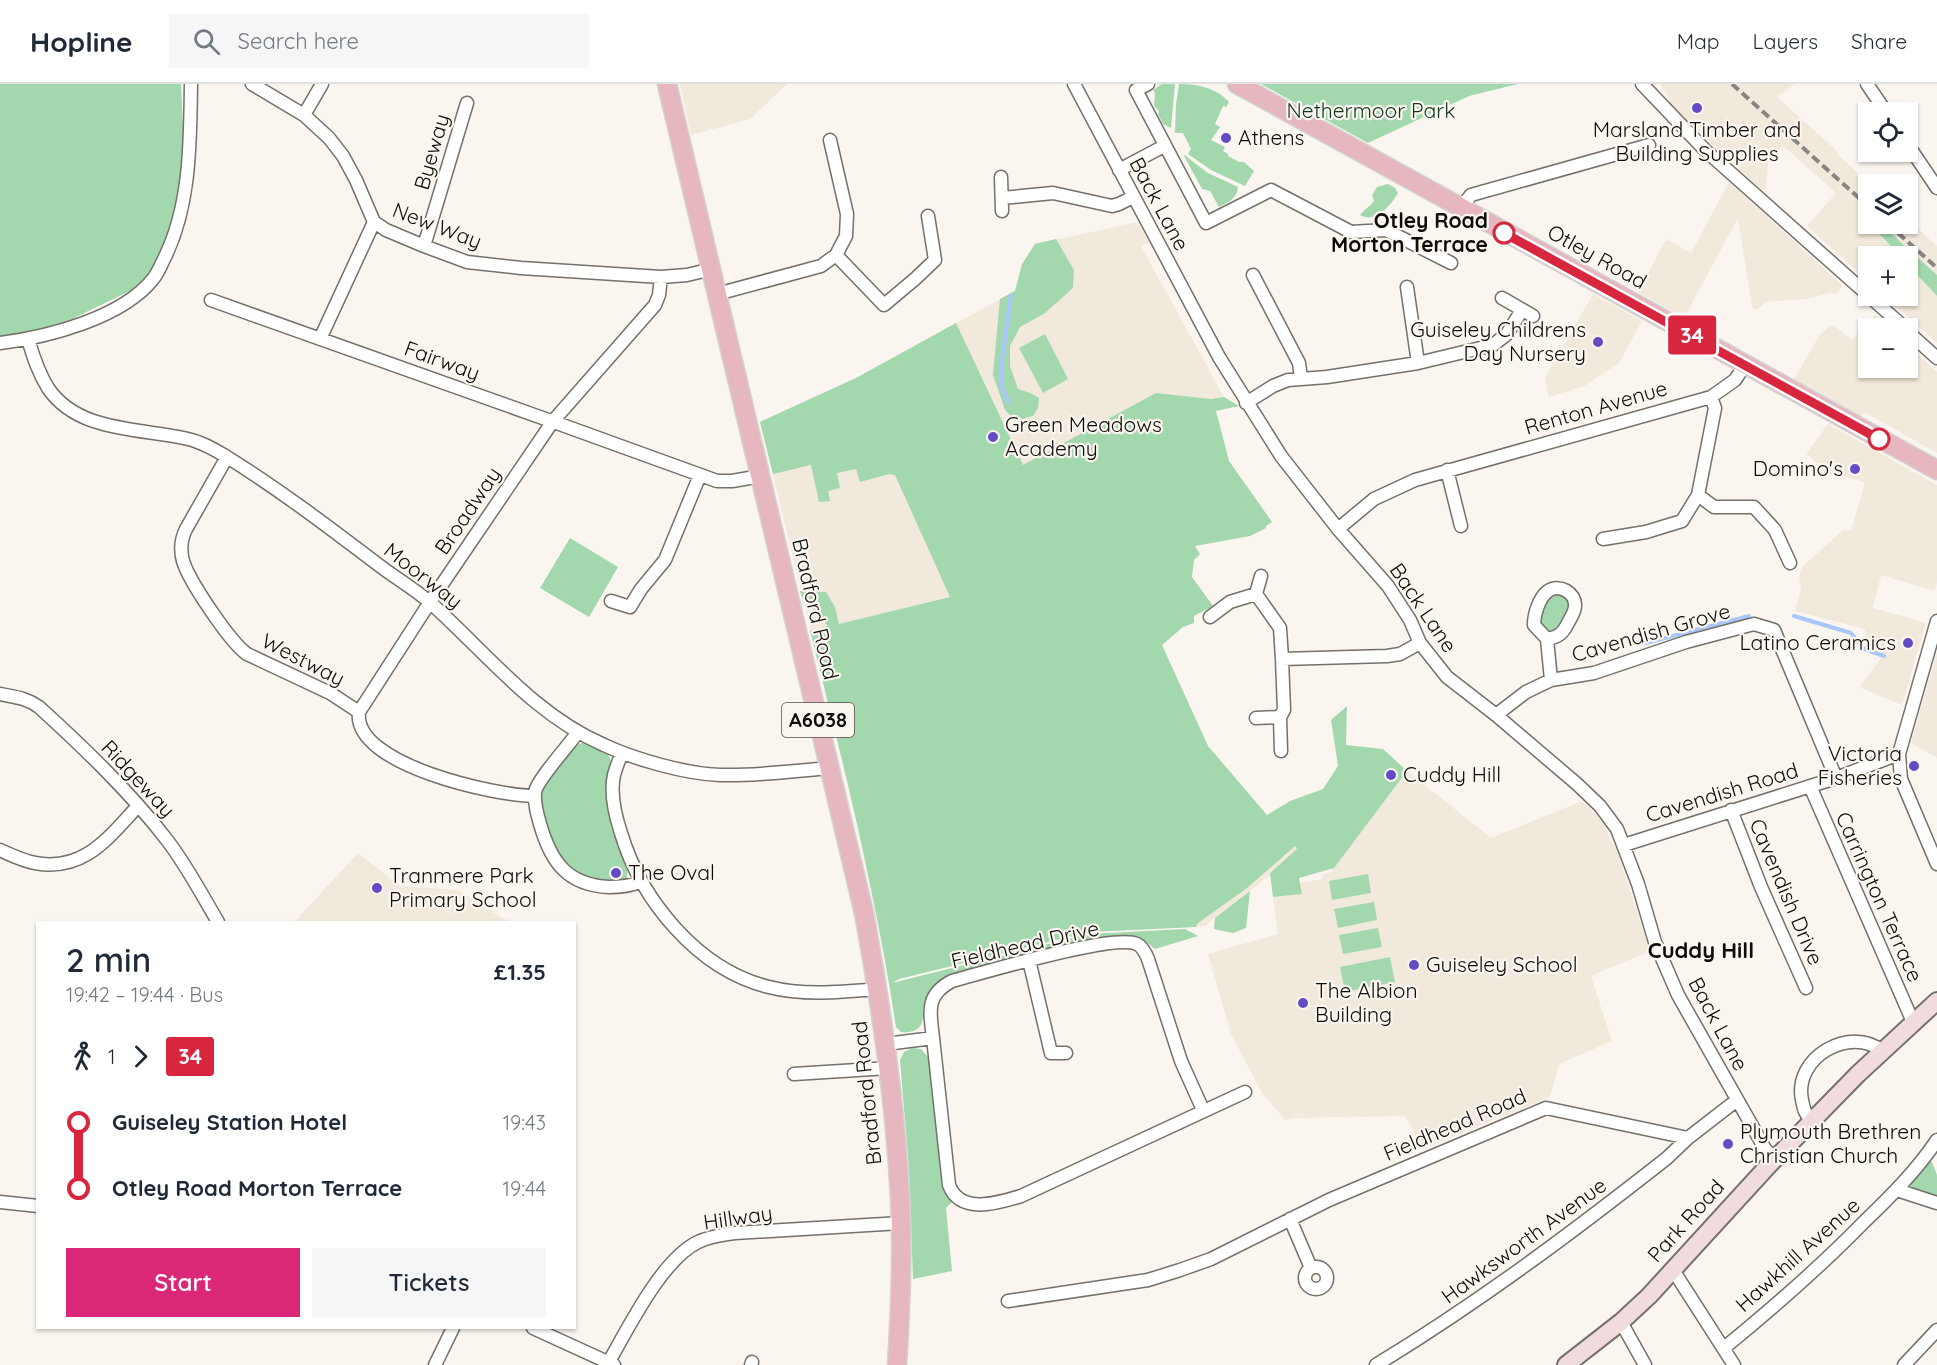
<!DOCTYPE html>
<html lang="en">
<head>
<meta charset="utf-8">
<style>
  body { margin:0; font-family:Quicksand,sans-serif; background:#f6f6f7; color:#1f2937; height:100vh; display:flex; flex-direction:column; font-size:22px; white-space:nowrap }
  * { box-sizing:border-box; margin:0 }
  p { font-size:20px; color:#747a83 }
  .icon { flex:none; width:33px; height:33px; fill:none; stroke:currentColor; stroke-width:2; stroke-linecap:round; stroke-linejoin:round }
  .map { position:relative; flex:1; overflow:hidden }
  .panel { position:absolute; left:36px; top:837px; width:540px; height:408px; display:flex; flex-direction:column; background:#fff; border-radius:0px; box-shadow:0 2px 4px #0004 }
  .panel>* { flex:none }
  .badge { padding:0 12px; border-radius:4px; font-size:21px; line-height:39px }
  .tools { position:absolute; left:1858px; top:18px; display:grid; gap:12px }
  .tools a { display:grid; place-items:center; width:60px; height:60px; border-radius:0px; background:#fff; box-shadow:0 2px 4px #0004; font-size:30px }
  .map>.badge { position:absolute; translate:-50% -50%; box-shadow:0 0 0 3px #fff }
  .legs { display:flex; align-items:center; gap:9px; height:66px; padding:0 30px; font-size:20px }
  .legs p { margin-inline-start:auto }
  .head { display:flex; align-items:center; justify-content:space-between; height:102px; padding:0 30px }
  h1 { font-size:33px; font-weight:600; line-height:45px }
  .action { display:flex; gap:12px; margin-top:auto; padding:12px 30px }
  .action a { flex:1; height:69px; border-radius:0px; background:#db2777; color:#fff; font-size:24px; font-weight:600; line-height:69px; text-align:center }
  .action a+a { background:#f6f6f7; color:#1f2937 }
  ul { padding:0 30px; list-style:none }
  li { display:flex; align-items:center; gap:21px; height:66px; font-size:22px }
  li i { display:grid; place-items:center; width:9px; height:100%; margin:0 8px; background:currentColor }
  li i::after { content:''; width:15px; height:15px; margin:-8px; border:4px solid; border-radius:50%; background:#fff }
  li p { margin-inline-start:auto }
  li:first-child i { background:linear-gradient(#0000 50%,currentColor 0) }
  li:last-child i { background:linear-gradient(currentColor 50%,#0000 0) }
  header { display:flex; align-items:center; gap:36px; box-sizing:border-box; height:84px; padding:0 30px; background:#fff; border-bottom:2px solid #e0e1e3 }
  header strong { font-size:28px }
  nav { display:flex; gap:33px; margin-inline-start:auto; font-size:21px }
  .search { width:420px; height:54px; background:#f6f6f7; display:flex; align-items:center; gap:15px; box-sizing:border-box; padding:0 21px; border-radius:0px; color:#747a83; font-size:22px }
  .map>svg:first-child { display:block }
  .built { fill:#f1e9db }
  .green { fill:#a3d7ae }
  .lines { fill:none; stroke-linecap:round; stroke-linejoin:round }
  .stream { stroke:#a9c7fa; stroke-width:4 }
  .street-casing { stroke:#74706a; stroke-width:15 }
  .secondary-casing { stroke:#74706a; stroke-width:20 }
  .primary-casing { stroke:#d3d3d3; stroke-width:21 }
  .street { stroke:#fff; stroke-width:12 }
  .secondary { stroke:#f2dbdf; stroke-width:16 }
  .primary { stroke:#e6b7be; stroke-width:18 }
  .rail { stroke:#888681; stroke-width:4; stroke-dasharray:9 4.5; stroke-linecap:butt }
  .line-1-casing { stroke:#fff; stroke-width:14 }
  .line-1 { stroke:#d7263d; stroke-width:9 }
  .poi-dot { fill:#634bc4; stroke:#faf6ef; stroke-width:2 }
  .stop-1-dot { fill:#fff; stroke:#d7263d; stroke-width:3 }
  .labels { text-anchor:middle; stroke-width:4.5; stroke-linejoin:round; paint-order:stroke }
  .shield { fill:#faf6ef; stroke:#54524e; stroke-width:1.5 }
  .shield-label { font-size:20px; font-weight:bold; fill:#0d0c09 }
  .park-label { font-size:21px; fill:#0f371c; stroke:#faf6ef }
  .poi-label { font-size:21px; fill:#0d0c09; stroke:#faf6ef; text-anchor:start }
  .street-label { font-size:21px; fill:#0d0c09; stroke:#faf6ef }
  .stop-label { font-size:21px; font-weight:bold; fill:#0d0c09; stroke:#faf6ef; text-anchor:end }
  .neighbourhood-label { font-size:22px; font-weight:bold; fill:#0d0c09; stroke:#faf6ef }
</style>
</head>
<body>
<header>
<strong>Hopline</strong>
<div class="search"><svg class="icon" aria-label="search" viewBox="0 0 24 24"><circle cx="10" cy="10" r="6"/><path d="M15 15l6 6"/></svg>Search here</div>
<nav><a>Map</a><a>Layers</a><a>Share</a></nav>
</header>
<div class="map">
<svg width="1937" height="1281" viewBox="0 0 1937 1281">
  <rect width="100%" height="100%" fill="#faf6ef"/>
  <path class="built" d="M 680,0 L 787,0 L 750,35 L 691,51 Z
    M 1659,0 L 1795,0 L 1777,13 L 1835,65 L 1839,72 L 1870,100 L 1869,140 L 1908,140 L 1908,135 L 1937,162 L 1937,191 L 1884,143 L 1884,156 L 1900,172 L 1869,172 L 1869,198 L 1807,142 L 1836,109 L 1783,62 L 1768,79 L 1766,105 L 1762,106 L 1670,21 L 1667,9 Z
    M 1729,98 L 1843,202 L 1837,209 L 1830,209 L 1806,215 L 1766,218 L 1757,226 L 1752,223 L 1738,134 L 1684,234 L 1638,208 L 1666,155 L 1691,169 Z
    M 1138,138 L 1149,159 L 1141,162 L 1224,313 L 1211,315 L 1229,377 L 1272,438 L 1266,442 L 1266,444 L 1250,452 L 1194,462 L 1124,480 L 1208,662 L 1267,732 L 1300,768 L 1205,842 L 1089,848 L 899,895 L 890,900 L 851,711 L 760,338 L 856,294 L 1015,207 L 1022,180 L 1035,160 Z
    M 1908,181 L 1937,212 L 1937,259 L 1884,212 L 1908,212 Z
    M 1593,210 L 1642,237 L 1619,279 L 1584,302 L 1549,313 L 1545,294 Z
    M 1875,231 L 1889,244 L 1869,244 L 1869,284 L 1908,284 L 1908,261 L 1937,288 L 1937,369 L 1864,328 L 1861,333 L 1794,295 L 1819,252 L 1832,240 L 1852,256 Z
    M 1828,340 L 1937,401 L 1937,498 L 1935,507 L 1881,491 L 1873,524 L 1926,539 L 1902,621 L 1859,603 L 1882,573 L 1862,566 L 1865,563 L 1865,545 L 1795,527 L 1801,505 L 1799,493 L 1802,483 L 1843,446 L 1851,447 L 1865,398 L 1836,390 L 1834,392 L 1806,370 Z
    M 1937,568 L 1937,674 L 1911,659 Z
    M 1407,687 L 1491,754 L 1582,717 L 1597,732 L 1606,745 L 1619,773 L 1650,867 L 1591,892 L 1612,957 L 1559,980 L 1550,1013 L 1423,1065 L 1405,1032 L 1296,1034 L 1285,1036 L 1262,1009 L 1231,950 L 1208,870 L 1278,850 L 1273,813 L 1301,810 L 1300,799 L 1322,795 L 1321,791 L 1332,788 L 1332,786 Z
    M 358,769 L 400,802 L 458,806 L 509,838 L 294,838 Z"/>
  <path class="green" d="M 0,0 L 181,0 L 185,86 L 176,131 L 158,180 L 132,206 L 72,235 L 26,250 L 0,255 Z
    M 1162,0 L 1175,0 L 1171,44 L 1163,40 L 1158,30 L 1159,27 L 1154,22 L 1155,9 L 1153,6 Z
    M 1179,0 C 1197,0 1217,4 1229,18 L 1226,23 L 1223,22 L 1215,40 L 1220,43 L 1211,56 L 1225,63 L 1223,67 L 1228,70 L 1228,72 L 1239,78 L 1244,78 L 1254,87 L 1245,102 L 1211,86 L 1188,70 L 1191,65 L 1183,49 L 1175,49 L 1176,20 Z
    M 1261,0 L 1518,0 L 1469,12 L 1368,59 Z
    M 1183,70 L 1208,89 L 1238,103 C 1237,115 1228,118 1219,123 L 1210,107 L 1202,105 Z
    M 1388,100 L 1395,104 L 1398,109 C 1390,122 1376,140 1360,131 C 1364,125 1370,123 1374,117 L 1372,111 L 1377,103 Z
    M 1873,143 L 1884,143 L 1937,191 L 1937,212 L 1908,181 L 1908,172 L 1900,172 Z
    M 1056,155 L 1074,186 L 1073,204 L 1045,229 L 1020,243 L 1010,262 L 1010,282 L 1018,305 L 1030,309 L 1039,314 L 1038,324 L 1033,332 L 1022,335 L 1012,333 L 1005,326 L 993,291 L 1000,215 L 1015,207 L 1022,180 L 1035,160 Z
    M 956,239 L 1023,381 L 1156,309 L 1211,315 L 1224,313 L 1239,322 L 1216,327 L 1229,377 L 1272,438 L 1266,442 L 1266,444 L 1250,452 L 1195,462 L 1200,470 L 1194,476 L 1192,493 L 1213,522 L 1194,532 L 1194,539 L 1183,543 L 1162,561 L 1208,662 L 1267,731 L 1290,717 L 1323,705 L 1338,682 L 1331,636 L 1347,622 L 1346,661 L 1383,665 L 1407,687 L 1334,784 L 1299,794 L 1302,810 L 1273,813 L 1270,789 L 1297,765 L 1295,762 L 1247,804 L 1198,839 L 1196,843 L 1089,848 L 899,895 L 892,899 L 1088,850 L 1185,845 L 1198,852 L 1155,865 L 1140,853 L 1129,851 L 1128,854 L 1029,871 L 951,891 L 937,898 L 928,909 L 925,933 L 923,934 C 921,947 912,949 901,948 L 896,943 C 876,809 843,678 810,547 L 828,542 L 802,514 L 800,507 L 826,508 L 835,523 L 839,540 L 950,513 L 895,391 L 889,390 L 860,398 L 856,385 L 837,389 L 840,404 L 828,407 L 830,417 L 819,418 L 811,381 L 773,390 L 760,338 L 856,294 Z
    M 1045,250 L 1068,295 L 1043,309 L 1019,264 Z
    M 570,454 L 618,483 L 589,533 L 540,504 Z
    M 1559,510 L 1567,514 L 1569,525 L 1558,546 L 1547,550 L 1540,542 C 1539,529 1546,513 1559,510 Z
    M 585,658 L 603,665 L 608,670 L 611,677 L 608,704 L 628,785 L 627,794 C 607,806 573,793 559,775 C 550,762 536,719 542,704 L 574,662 Z
    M 1368,790 L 1371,809 L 1332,816 L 1329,797 Z
    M 1250,807 L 1246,844 L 1233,849 L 1214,845 L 1215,834 Z
    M 1374,818 L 1377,836 L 1338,844 L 1334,825 Z
    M 1378,844 L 1382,863 L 1343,870 L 1339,851 Z
    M 1390,873 L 1395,898 L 1345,908 L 1340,883 Z
    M 912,964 L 921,965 L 928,973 L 931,972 L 945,1102 L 942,1103 L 952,1118 L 946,1124 L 952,1187 L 913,1195 L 909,1085 L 900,976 L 904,968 Z
    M 1929,1078 L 1932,1078 L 1937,1091 L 1937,1114 L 1910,1104 L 1909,1102 Z"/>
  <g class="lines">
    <path class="stream" d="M 1008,318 L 1001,301 L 1001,283 L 1011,211
      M 1794,532 L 1851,549 L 1864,565 L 1884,572
      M 1646,559 L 1749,532"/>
    <defs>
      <path id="street" d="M 252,0 L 304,31 L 329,54 L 343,72 L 356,96 L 374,138 L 386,146 L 424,162 L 467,178 L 521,184 L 661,193 L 687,191 L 712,185
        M 1074,0 L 1219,273 L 1281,372 L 1338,445 L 1388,502 L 1410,536 L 1420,559 L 1447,593 L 1496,631 L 1577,700 L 1600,722 L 1617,745 L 1638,800 L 1655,858 L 1678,911 L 1755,1047 L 1765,1065 L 1775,1075
        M 1148,0 L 1136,6 L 1206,139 L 1271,106 L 1351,148 L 1386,146 L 1451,179
        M 1642,0 L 1705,66 L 1905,244
        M 1867,0 L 1886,28
        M 304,31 L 322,0
        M 1908,61 L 1937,104
        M 1119,86 L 1164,62
        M 1001,93 L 1002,127
        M 1002,114 L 1053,109 L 1112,122 L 1119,120 L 1133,113
        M 1460,125 L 1471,111 L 1649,61
        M 424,162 L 467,19
        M 836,171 L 884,221 L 915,195 L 935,176 L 928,132
        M 1253,191 L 1299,279 L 1301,294
        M 1407,203 L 1418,279
        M 717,210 L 821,182 L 836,171 L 846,152 L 847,130 L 830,56
        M 1502,214 L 1533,232
        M 211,216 L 551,337
        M 1908,248 L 1937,274
        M 28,255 C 33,272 38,288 48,304 C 78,349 142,344 188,355 C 202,358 215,366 227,373 C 280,406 330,444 380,482 C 397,495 418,507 434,522 C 488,571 535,631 604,661 C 634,675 686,690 720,691 C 756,692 793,687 830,684
        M 320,255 L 374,138
        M 0,259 C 48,253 122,234 153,195 C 158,189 161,181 164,175 C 191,121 190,58 191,0
        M 1246,319 L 1273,302 L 1288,296 L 1327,293 L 1418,279 L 1493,261 L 1507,250 L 1522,226
        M 554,338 L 717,397 L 732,397 L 761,392
        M 227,373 L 186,445 C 181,455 180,466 183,477 C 189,497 230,558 247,570 L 330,609 L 359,628 C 352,681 497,712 535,712
        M 1447,386 L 1461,442
        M 1698,411 L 1714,423 L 1754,423 L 1775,446 L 1790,479
        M 1338,445 L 1374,415 L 1415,396 L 1711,313 L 1735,296 L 1745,281
        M 1603,455 L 1646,448 L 1682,437 L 1698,411 L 1715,324 L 1711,313
        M 1256,510 L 1261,492
        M 611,517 L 630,523 L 641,505 L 665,476 L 700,391
        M 1210,533 L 1230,518 L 1256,510 L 1280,544 L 1282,575
        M 1937,537 L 1899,670 L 1901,695 L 1937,780
        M 1547,555 C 1559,553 1563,549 1568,539 C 1571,533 1575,528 1575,522 C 1576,509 1559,499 1548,507 C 1539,514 1534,530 1534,541 L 1547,555 L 1551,596
        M 0,610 C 15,613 27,614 39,623 C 84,664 130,708 167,756 C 187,782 202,811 218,838
        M 359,628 L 430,518 L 551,340 L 551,336 L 554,336 L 655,221 L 659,211 L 661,193
        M 1496,631 L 1526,608 L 1551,596 L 1594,589 L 1686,558 L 1754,540 L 1774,546 L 1836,694
        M 1256,634 L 1280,633
        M 578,648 C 569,661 537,696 535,708 C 534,719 537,730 540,740 C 551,778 567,801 609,803 C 619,803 630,802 640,798
        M 1281,667 L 1280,633 L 1284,626 L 1282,575 L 1387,572 L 1400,570 L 1420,559
        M 622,669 C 619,676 616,684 614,691 C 610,709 615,731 621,749 C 641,816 698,886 769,903 C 803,912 843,908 878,905
        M 1810,702 L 1913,938
        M 1731,726 L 1761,803 L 1806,904
        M 1624,761 L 1836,694 L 1899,670
        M 0,766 C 11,771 23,777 35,779 C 84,788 108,754 138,722
        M 1029,876 L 1051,969 L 1066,969
        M 933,954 C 930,928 925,911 952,897 C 982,889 1114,849 1137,860 C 1143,863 1146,870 1148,875 L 1181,977 L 1203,1026
        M 886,960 L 933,954 L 949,1101 C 960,1131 998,1119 1021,1112 L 1245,1008
        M 794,990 L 889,984
        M 1812,1037 C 1805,1030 1804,1026 1802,1016 C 1793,973 1851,941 1882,967
        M 1897,1106 L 1937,1119
        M 0,1118 L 38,1122
        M 1290,1135 L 1311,1184
        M1305 1194a11 11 0 1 1 22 0a11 11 0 1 1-22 0Z
        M 1673,1186 L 1734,1281
        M 1008,1217 L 1148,1196 L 1180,1186 L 1211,1175 L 1329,1116 L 1546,1024 L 1688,1054 L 1737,1016
        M 1621,1238 L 1645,1281
        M 533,1244 L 614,1281
        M 1724,1264 C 1773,1224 1820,1183 1864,1138 C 1890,1113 1917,1086 1937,1056
        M 435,1281 L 453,1244
        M 607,1281 C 628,1245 661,1176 698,1158 C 710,1152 722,1151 735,1149 L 901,1139
        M 751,1281 L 752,1278
        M 1376,1281 C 1478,1219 1573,1148 1667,1074 L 1688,1054
        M 1904,1281 L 1937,1246"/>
      <path id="secondary" d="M 1566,1281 L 1621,1238 L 1649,1212 L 1768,1082 L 1858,990 L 1937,917"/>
      <path id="primary" d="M 667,0 L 864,829 C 883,932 898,1035 901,1140 C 902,1187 900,1234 897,1281
        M 1237,0 L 1937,386"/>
    </defs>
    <use href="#street" class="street-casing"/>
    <use href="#secondary" class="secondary-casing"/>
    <use href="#primary" class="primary-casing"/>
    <use href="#street" class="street"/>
    <use href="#secondary" class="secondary"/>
    <use href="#primary" class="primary"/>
    <path class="rail" d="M 1732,0 L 1869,123
      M 1888,140 L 1937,184"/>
  </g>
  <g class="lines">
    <defs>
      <path id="line-1" d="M 1504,149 L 1879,355"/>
    </defs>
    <use href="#line-1" class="line-1-casing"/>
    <use href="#line-1" class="line-1"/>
  </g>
  <g class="poi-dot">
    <circle cx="1697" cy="24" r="6"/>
    <circle cx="1226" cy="54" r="6"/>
    <circle cx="1598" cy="258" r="6"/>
    <circle cx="993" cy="353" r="6"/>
    <circle cx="1855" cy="385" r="6"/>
    <circle cx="1908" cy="559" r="6"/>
    <circle cx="1914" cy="682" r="6"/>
    <circle cx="1391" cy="691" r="6"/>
    <circle cx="616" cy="789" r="6"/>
    <circle cx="377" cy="804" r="6"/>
    <circle cx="1414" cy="881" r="6"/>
    <circle cx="1303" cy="919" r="6"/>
    <circle cx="1728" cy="1060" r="6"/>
  </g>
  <g class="stop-1-dot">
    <circle cx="1504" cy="149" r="10"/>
    <circle cx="1879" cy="355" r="10"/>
  </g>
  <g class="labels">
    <rect class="shield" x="782" y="619" width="72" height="34" rx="4.5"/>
    <g class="shield-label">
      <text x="818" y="643">A6038</text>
    </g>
    <g class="park-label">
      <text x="1371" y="34">Nethermoor Park</text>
    </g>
    <g class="poi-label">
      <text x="1697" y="53" text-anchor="middle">Marsland Timber and<tspan x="1697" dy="24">Building Supplies</tspan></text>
      <text x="1238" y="61">Athens</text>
      <text x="1586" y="253" text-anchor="end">Guiseley Childrens<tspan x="1586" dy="24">Day Nursery</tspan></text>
      <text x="1005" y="348">Green Meadows<tspan x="1005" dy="24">Academy</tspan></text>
      <text x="1843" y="392" text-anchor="end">Domino's</text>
      <text x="1896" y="566" text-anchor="end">Latino Ceramics</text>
      <text x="1902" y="677" text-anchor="end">Victoria<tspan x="1902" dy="24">Fisheries</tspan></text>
      <text x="1403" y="698">Cuddy Hill</text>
      <text x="628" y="796">The Oval</text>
      <text x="389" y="799">Tranmere Park<tspan x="389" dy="24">Primary School</tspan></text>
      <text x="1426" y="888">Guiseley School</text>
      <text x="1315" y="914">The Albion<tspan x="1315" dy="24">Building</tspan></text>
      <text x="1740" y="1055">Plymouth Brethren<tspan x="1740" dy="24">Christian Church</tspan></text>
    </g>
    <g class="street-label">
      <text transform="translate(432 68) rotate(-74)" y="7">Byeway</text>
      <text transform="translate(1159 120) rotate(62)" y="7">Back Lane</text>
      <text transform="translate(437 142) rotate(21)" y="7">New Way</text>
      <text transform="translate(1597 173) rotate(29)" y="7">Otley Road</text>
      <text transform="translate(442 277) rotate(20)" y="7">Fairway</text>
      <text transform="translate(1596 324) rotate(-16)" y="7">Renton Avenue</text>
      <text transform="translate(468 427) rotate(-56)" y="7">Broadway</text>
      <text transform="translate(423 492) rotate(38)" y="7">Moorway</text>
      <text transform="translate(1423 524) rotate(56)" y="7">Back Lane</text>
      <text transform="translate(815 525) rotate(77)" y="7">Bradford Road</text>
      <text transform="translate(1651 549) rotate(-16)" y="7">Cavendish Grove</text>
      <text transform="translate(303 576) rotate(27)" y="7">Westway</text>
      <text transform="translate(138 695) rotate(47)" y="7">Ridgeway</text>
      <text transform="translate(1722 709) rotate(-17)" y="7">Cavendish Road</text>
      <text transform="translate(1786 808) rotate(67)" y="7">Cavendish Drive</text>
      <text transform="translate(1879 813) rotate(66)" y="7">Carrington Terrace</text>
      <text transform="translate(1025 861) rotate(-13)" y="7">Fieldhead Drive</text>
      <text transform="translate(1718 940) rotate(62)" y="7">Back Lane</text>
      <text transform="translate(867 1009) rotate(-96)" y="7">Bradford Road</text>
      <text transform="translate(1455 1041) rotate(-23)" y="7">Fieldhead Road</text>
      <text transform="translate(738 1134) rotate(-8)" y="7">Hillway</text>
      <text transform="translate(1686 1137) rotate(-48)" y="7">Park Road</text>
      <text transform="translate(1524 1157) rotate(-36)" y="7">Hawksworth Avenue</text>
      <text transform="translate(1798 1171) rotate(-42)" y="7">Hawkhill Avenue</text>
    </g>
    <g class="stop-label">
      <text x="1488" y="144">Otley Road<tspan x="1488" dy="24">Morton Terrace</tspan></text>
    </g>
    <g class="neighbourhood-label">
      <text x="1701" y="874">Cuddy Hill</text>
    </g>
  </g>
</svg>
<div class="tools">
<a><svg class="icon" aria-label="locate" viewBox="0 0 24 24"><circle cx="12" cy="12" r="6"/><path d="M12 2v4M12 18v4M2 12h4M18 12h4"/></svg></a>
<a><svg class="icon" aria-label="layers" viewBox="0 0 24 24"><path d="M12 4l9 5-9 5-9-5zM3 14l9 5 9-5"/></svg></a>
<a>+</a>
<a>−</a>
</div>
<b class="badge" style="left:1692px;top:251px;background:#d7263d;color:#fff">34</b>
<section class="panel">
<div class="head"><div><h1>2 min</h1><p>19:42 – 19:44 · Bus</p></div><b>£1.35</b></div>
<div class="legs"><svg class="icon" aria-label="walk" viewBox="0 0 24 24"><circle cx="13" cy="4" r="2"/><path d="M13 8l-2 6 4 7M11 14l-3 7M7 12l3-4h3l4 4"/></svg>1<svg class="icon" aria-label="forward" viewBox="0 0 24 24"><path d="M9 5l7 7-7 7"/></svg><b class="badge" style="background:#d7263d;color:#fff">34</b></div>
<ul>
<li><i style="color:#d7263d"></i><b>Guiseley Station Hotel</b><p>19:43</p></li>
<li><i style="color:#d7263d"></i><b>Otley Road Morton Terrace</b><p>19:44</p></li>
</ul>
<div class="action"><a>Start</a><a>Tickets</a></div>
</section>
</div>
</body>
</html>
